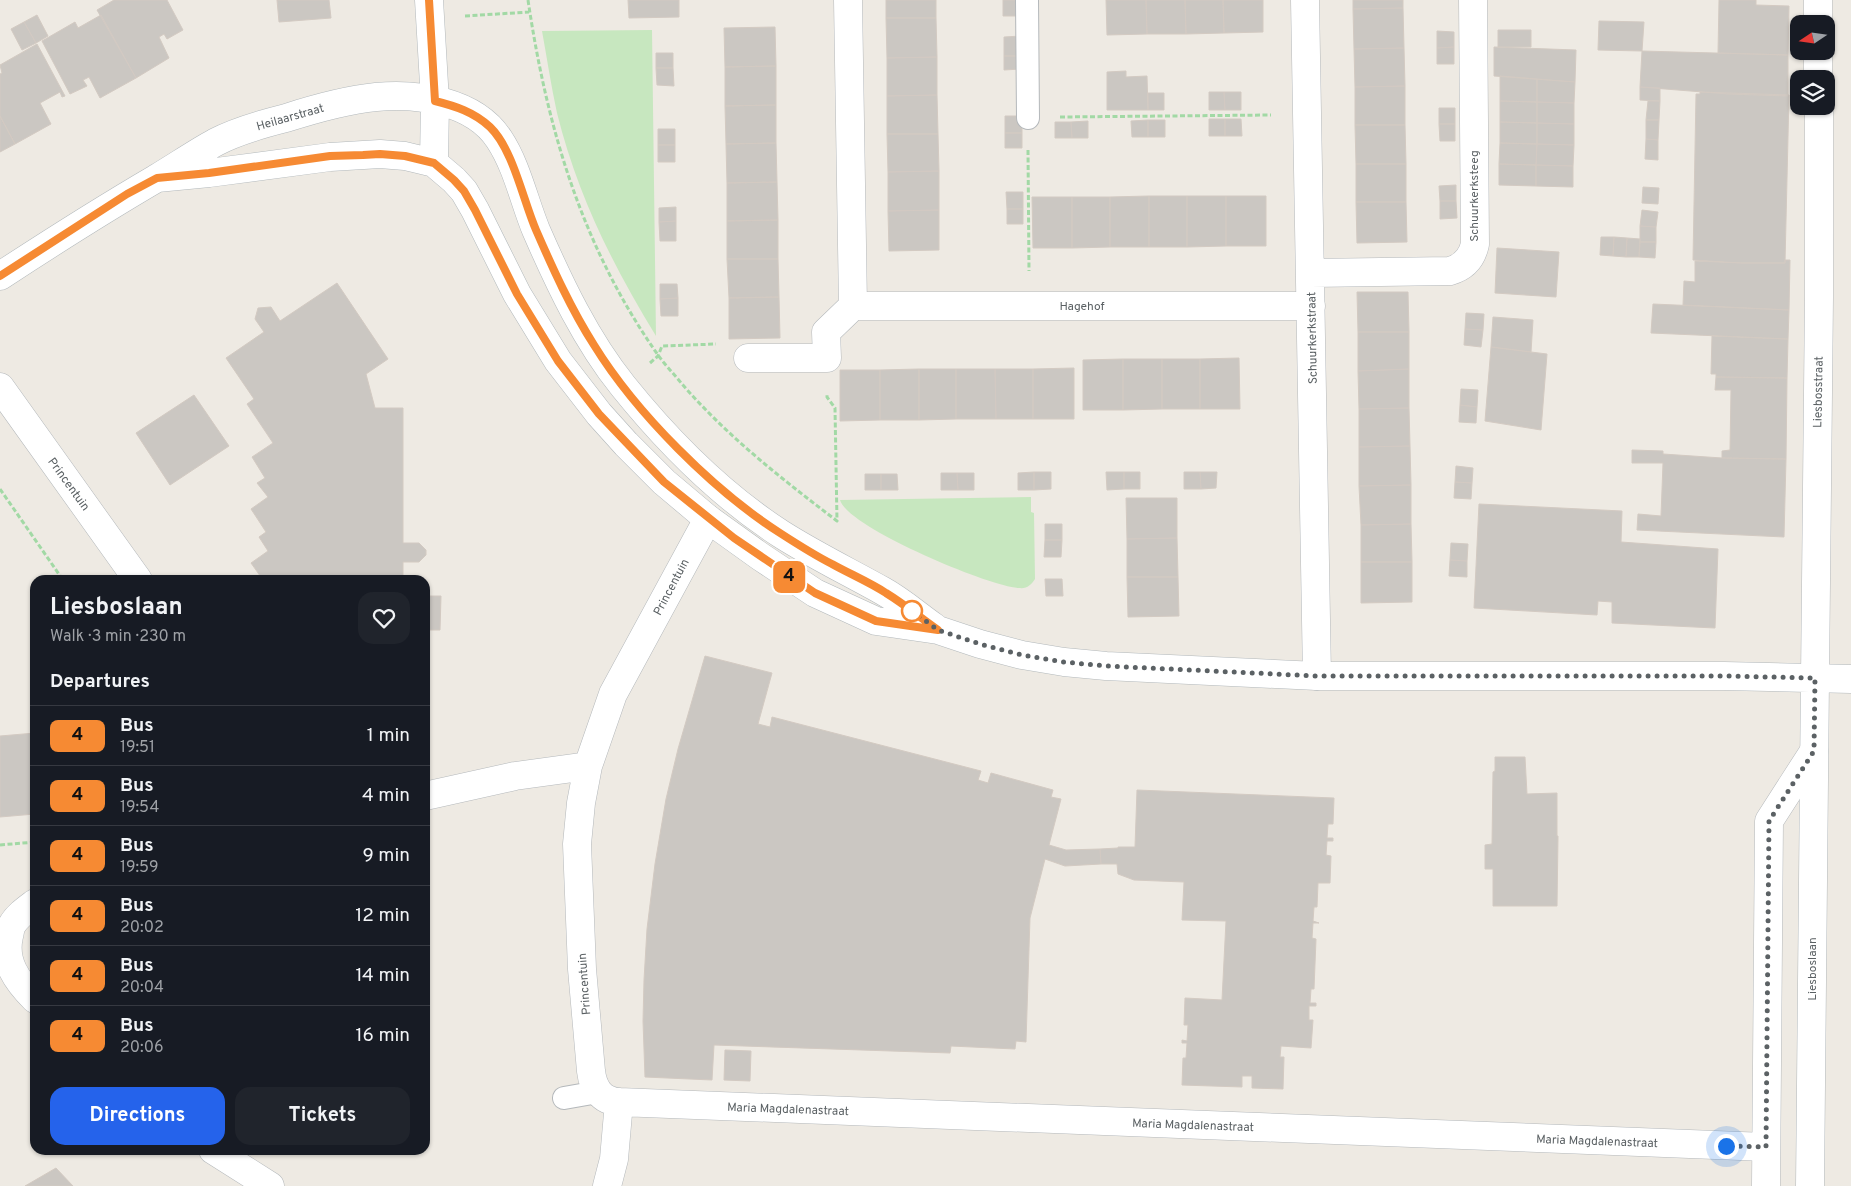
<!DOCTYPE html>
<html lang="en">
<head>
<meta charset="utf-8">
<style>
  body { margin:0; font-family:Overpass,sans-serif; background:#20242c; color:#f1f3f6; height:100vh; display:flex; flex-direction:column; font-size:19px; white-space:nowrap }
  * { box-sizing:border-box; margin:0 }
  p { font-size:16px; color:#9ea1a6 }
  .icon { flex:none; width:28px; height:28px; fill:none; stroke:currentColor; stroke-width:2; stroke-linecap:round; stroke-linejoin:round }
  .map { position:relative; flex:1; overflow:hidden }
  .side { position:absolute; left:30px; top:575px; width:400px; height:580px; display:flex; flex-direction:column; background:#171b24; border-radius:15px; box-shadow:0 1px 4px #0004 }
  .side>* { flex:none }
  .badge { padding:0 10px; border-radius:8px; font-size:18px; line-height:32px }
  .needle { width:32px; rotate:257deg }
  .fabs { position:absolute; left:1790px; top:15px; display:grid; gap:10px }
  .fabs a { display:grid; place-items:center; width:45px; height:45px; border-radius:10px; background:#171b24; box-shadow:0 1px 4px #0004; font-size:25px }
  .you { position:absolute; width:25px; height:25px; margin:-12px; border:4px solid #fff; border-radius:50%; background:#1a73e8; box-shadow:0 0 0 8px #1a73e833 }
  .map>.badge { position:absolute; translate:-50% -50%; box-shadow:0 0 0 2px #fff }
  h2 { padding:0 20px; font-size:19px; line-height:45px }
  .round { display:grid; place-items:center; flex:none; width:52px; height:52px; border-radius:15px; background:#20242c }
  .headline { display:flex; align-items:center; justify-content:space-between; height:85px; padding:0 20px }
  h1 { font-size:24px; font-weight:700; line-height:38px }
  .action { display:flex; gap:10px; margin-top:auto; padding:10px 20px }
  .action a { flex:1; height:58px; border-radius:15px; background:#2563eb; color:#fff; font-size:20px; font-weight:700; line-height:58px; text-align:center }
  .action a+a { background:#20242c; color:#f1f3f6 }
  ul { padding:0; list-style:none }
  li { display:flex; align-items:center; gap:15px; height:60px; padding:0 20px; border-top:1px solid #363941 }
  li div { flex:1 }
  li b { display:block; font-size:19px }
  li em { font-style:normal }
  li .badge { min-width:55px; font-weight:700; text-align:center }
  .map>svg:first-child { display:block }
  .green { fill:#c7e7bf }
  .building { fill:#cbc7c2; stroke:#d3cac2 }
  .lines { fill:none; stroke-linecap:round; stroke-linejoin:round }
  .lane-casing { stroke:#b4b8bb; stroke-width:24 }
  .street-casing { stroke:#b4b8bb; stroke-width:29 }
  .secondary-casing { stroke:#b2b8bb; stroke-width:29 }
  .path { stroke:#a2d9a5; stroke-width:3; stroke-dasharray:5 2.5; stroke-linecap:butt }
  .lane { stroke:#fff; stroke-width:22 }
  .street { stroke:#fff; stroke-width:28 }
  .secondary { stroke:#fff; stroke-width:28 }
  .line-casing { stroke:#fff; stroke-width:11 }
  .line { stroke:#f68a33; stroke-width:8 }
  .walk { stroke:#5b6164; stroke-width:5; stroke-dasharray:0 9 }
  .stop-dot { fill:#fff; stroke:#f68a33; stroke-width:2.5 }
  .labels { text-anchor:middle; stroke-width:4; stroke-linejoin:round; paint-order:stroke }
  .street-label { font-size:12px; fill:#5b6164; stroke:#fff }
</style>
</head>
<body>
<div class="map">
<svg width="1851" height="1186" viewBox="0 0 1851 1186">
  <rect width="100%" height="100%" fill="#eeeae3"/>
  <path class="green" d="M 652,30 L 656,336 C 613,266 577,194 557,113 C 551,86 547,58 542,31 Z
    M 1031,497 L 1031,512 L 1034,513 L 1035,579 C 1031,585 1027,589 1019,588 C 990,587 847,527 840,500 Z"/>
  <path class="building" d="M 114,0 L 167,0 L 183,30 L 167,39 L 164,34 L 159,37 L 169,58 L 136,78 L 97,10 Z
    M 277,0 L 329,0 L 331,18 L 279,22 Z
    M 628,0 L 679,0 L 679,17 L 629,18 Z
    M 886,0 L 936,0 L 936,18 L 886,18 Z
    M 1003,0 L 1021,0 L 1020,16 L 1003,16 Z
    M 1106,0 L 1146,0 L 1147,34 L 1107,35 Z
    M 1146,0 L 1185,0 L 1186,34 L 1147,34 Z
    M 1185,0 L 1223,0 L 1224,33 L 1186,34 Z
    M 1223,0 L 1263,0 L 1263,32 L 1224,33 Z
    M 1353,0 L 1403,0 L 1403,8 L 1353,9 Z
    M 1719,0 L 1756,0 L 1756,5 L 1789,6 L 1788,55 L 1718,53 Z
    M 1403,8 L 1404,48 L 1354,49 L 1353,9 Z
    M 37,15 L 48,36 L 36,43 L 24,22 Z
    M 101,15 L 136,78 L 100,98 L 89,77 L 83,80 L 87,86 L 70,94 L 42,41 L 75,22 L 78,28 Z
    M 886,18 L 936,18 L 937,57 L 887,58 Z
    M 1599,21 L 1644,22 L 1642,51 L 1598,50 Z
    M 24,22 L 36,43 L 22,50 L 11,29 Z
    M 775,27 L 776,66 L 725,67 L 724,28 Z
    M 1498,30 L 1531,30 L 1531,47 L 1498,47 Z
    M 1437,31 L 1454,32 L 1454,47 L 1437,48 Z
    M 1021,36 L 1021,56 L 1004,56 L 1004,37 Z
    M 37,44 L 65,96 L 62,97 L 60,92 L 40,103 L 51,124 L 15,144 L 0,116 L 0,74 L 2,73 L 0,65 Z
    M 1454,47 L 1454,64 L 1437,64 L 1437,48 Z
    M 1494,47 L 1576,50 L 1575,82 L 1494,76 Z
    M 1404,48 L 1405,86 L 1355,87 L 1354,49 Z
    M 1642,51 L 1788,55 L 1788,96 L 1728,94 L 1640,87 Z
    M 656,53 L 673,53 L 673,68 L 656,68 Z
    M 1004,56 L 1021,56 L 1021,69 L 1004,70 Z
    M 937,57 L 937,95 L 887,96 L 887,58 Z
    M 776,66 L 776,105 L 725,106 L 725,67 Z
    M 656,68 L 673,68 L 674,86 L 657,85 Z
    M 1126,71 L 1126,77 L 1147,76 L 1148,110 L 1107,110 L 1107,72 Z
    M 1500,76 L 1537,79 L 1537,102 L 1500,101 Z
    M 1537,79 L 1575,82 L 1574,103 L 1537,102 Z
    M 1405,86 L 1405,125 L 1355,125 L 1355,87 Z
    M 1640,87 L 1660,88 L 1660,101 L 1640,100 Z
    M 1209,92 L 1224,92 L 1225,110 L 1209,110 Z
    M 1224,92 L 1241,92 L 1241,110 L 1225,110 Z
    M 1700,92 L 1789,95 L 1785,263 L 1741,263 L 1693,260 L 1696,94 L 1700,94 Z
    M 1148,93 L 1164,93 L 1164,110 L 1148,110 Z
    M 937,95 L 938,134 L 887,134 L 887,96 Z
    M 1500,101 L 1537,102 L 1537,123 L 1500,122 Z
    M 1648,101 L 1660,101 L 1659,120 L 1646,120 Z
    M 1537,102 L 1574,103 L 1574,124 L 1537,123 Z
    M 776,105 L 776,143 L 726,144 L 725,106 Z
    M 1439,108 L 1455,108 L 1455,124 L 1439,124 Z
    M 0,116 L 15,144 L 0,152 Z
    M 1005,116 L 1022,116 L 1022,133 L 1005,133 Z
    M 1209,119 L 1225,119 L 1225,136 L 1209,136 Z
    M 1225,119 L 1241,119 L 1242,136 L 1225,136 Z
    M 1148,120 L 1165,120 L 1165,137 L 1148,137 Z
    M 1148,120 L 1148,137 L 1132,137 L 1131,121 Z
    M 1646,120 L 1659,120 L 1658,140 L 1646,139 Z
    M 1088,121 L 1088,138 L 1072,138 L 1071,122 Z
    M 1055,122 L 1071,122 L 1072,138 L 1055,138 Z
    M 1500,122 L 1537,123 L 1537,144 L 1500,143 Z
    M 1537,123 L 1574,124 L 1574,145 L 1537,144 Z
    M 1439,124 L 1455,124 L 1455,141 L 1440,141 Z
    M 1355,125 L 1405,125 L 1406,164 L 1356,164 Z
    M 658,129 L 675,129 L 675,145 L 658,145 Z
    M 1005,133 L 1022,133 L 1022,148 L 1005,148 Z
    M 887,134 L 938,134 L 939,171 L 888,172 Z
    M 1646,139 L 1658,140 L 1658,160 L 1645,159 Z
    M 776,143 L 777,182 L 727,183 L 726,144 Z
    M 1500,143 L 1537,144 L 1536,165 L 1499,164 Z
    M 1537,144 L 1574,145 L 1573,166 L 1536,165 Z
    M 658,145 L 675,145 L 675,162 L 658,162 Z
    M 1356,164 L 1406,164 L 1406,202 L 1356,202 Z
    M 1499,164 L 1536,165 L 1536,186 L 1499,185 Z
    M 1536,165 L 1573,166 L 1573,187 L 1536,186 Z
    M 939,171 L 939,210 L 888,211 L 888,172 Z
    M 777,182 L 778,220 L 727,221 L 727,183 Z
    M 1456,185 L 1456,201 L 1440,201 L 1439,186 Z
    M 1643,187 L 1659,188 L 1658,204 L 1642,203 Z
    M 1006,192 L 1023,192 L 1023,209 L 1007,209 Z
    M 1149,196 L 1149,247 L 1110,247 L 1110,197 Z
    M 1149,196 L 1187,196 L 1187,247 L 1149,247 Z
    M 1187,196 L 1226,196 L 1226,246 L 1187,247 Z
    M 1226,196 L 1266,196 L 1266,246 L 1226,246 Z
    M 1032,197 L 1072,197 L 1072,248 L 1033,248 Z
    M 1072,197 L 1110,197 L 1110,247 L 1072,248 Z
    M 1440,201 L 1456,201 L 1457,218 L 1440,219 Z
    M 1356,202 L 1406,202 L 1407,242 L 1357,243 Z
    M 676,207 L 676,221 L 659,222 L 659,208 Z
    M 1007,209 L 1023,209 L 1023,224 L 1007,224 Z
    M 939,210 L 939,250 L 889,251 L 888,211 Z
    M 1642,210 L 1658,212 L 1656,227 L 1640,226 Z
    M 778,220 L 778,259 L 727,259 L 727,221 Z
    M 676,221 L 676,241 L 660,241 L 659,222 Z
    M 1640,226 L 1656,227 L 1656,242 L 1640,242 Z
    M 1601,237 L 1614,237 L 1613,256 L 1600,255 Z
    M 1614,237 L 1627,238 L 1626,257 L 1613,256 Z
    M 1627,238 L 1640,239 L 1639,257 L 1626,257 Z
    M 1640,242 L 1656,242 L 1655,258 L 1639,257 Z
    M 1497,248 L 1559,252 L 1556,297 L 1495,293 Z
    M 727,259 L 778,259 L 779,297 L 729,298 Z
    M 1785,260 L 1790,260 L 1789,310 L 1683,305 L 1684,281 L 1695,282 L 1695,261 L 1741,263 L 1785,263 Z
    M 337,283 L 388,359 L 366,374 L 375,408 L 403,408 L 403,543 L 419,543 L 426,550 L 426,555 L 419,562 L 403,562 L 403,580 L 263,580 L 251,563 L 268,551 L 259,537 L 266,532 L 251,509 L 268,497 L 257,483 L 265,478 L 252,457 L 273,443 L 247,404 L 254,399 L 226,358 L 264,332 L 255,319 L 258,308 L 271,307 L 280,321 Z
    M 660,284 L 677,284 L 678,298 L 660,299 Z
    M 1357,292 L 1408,292 L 1409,332 L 1358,332 Z
    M 779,297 L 780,338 L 729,339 L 729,298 Z
    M 678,298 L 678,316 L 661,316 L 660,299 Z
    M 1653,304 L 1789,310 L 1788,339 L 1651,333 Z
    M 1466,313 L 1484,314 L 1483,330 L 1465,329 Z
    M 1493,317 L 1533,320 L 1531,352 L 1491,347 Z
    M 1465,329 L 1483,330 L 1481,347 L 1464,345 Z
    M 1358,332 L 1409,332 L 1409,369 L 1358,371 Z
    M 1712,336 L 1788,339 L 1787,378 L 1716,377 L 1716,374 L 1711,374 Z
    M 1491,347 L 1547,354 L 1541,430 L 1485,421 Z
    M 1239,358 L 1240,409 L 1200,409 L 1200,359 Z
    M 1123,359 L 1162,359 L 1162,409 L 1123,410 Z
    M 1123,359 L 1123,410 L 1083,410 L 1083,360 Z
    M 1162,359 L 1200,359 L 1200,409 L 1162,409 Z
    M 1074,368 L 1074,419 L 1033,419 L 1033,369 Z
    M 919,369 L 919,420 L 880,420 L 880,370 Z
    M 919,369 L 956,369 L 956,419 L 919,420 Z
    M 956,369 L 995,369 L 996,419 L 956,419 Z
    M 995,369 L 1033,369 L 1033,419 L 996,419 Z
    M 1409,369 L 1409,408 L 1359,409 L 1358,371 Z
    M 840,370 L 880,370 L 880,420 L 840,421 Z
    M 1716,377 L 1787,378 L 1786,459 L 1722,458 L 1722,451 L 1730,450 L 1731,390 L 1715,390 Z
    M 1461,389 L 1478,390 L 1477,407 L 1460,405 Z
    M 194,395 L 229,446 L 170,485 L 136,433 Z
    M 1460,405 L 1477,407 L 1476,423 L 1459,422 Z
    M 1409,408 L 1410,446 L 1359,447 L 1359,409 Z
    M 1410,446 L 1411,485 L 1359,486 L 1359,447 Z
    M 1632,450 L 1663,451 L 1663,454 L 1722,458 L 1786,459 L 1784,537 L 1637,530 L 1638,514 L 1661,516 L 1663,463 L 1632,463 Z
    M 1456,466 L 1473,468 L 1472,483 L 1455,482 Z
    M 1034,472 L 1034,490 L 1018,490 L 1018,473 Z
    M 1034,472 L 1051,472 L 1051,489 L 1034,490 Z
    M 1106,472 L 1124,472 L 1124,489 L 1107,490 Z
    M 1124,472 L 1140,472 L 1140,489 L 1124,489 Z
    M 1184,472 L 1200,472 L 1201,489 L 1184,489 Z
    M 1200,472 L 1217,472 L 1216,488 L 1201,489 Z
    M 941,473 L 957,473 L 958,490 L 941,490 Z
    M 957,473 L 974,473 L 974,490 L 958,490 Z
    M 865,474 L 881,474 L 881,490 L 865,490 Z
    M 881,474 L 897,474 L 898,490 L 881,490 Z
    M 1455,482 L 1472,483 L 1471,499 L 1454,498 Z
    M 1411,485 L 1411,524 L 1361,525 L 1359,486 Z
    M 1126,498 L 1177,498 L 1177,538 L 1127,539 Z
    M 1479,504 L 1622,511 L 1621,542 L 1718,549 L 1715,628 L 1612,623 L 1612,602 L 1598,601 L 1597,615 L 1474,608 Z
    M 1045,524 L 1062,524 L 1062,540 L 1045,540 Z
    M 1411,524 L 1412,562 L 1361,562 L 1361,525 Z
    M 1177,538 L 1178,577 L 1127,577 L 1127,539 Z
    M 1045,540 L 1062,540 L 1061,557 L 1044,557 Z
    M 1451,543 L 1468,544 L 1467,561 L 1450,560 Z
    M 1450,560 L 1467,561 L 1467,577 L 1449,576 Z
    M 1361,562 L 1412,562 L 1412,602 L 1361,603 Z
    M 1127,577 L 1178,577 L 1179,616 L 1128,617 Z
    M 1045,579 L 1062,579 L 1063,596 L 1046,596 Z
    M 425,596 L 441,596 L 440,630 L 425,630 Z
    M 705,656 L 772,673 L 758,724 L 770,727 L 772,717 L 981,771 L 978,780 L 988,783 L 991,773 L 1053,790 L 1051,797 L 1061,799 L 1049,845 L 1066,850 L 1100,849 L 1101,864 L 1065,866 L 1045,859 L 1030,918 L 1026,1042 L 1016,1041 L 1015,1049 L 951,1046 L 950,1053 L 714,1045 L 712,1080 L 645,1077 L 643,1021 L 644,980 L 647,929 L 655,864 L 666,799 L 678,749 Z
    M 35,733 L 35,814 L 0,817 L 0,736 Z
    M 1495,757 L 1525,757 L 1527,794 L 1557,793 L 1557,836 L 1558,836 L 1557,906 L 1493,906 L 1493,869 L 1485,869 L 1485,845 L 1492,844 L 1493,772 L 1495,771 Z
    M 1137,790 L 1334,798 L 1333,824 L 1328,824 L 1327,838 L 1333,838 L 1333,841 L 1327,841 L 1326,855 L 1331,856 L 1330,883 L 1318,883 L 1317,907 L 1314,907 L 1313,921 L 1319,923 L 1313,923 L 1312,938 L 1316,939 L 1314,989 L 1311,989 L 1310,1003 L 1316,1003 L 1316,1006 L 1309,1006 L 1309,1020 L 1313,1020 L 1311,1048 L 1281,1046 L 1280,1057 L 1284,1057 L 1283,1089 L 1252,1088 L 1252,1076 L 1242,1076 L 1242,1087 L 1182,1085 L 1183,1058 L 1186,1058 L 1187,1043 L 1182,1043 L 1182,1040 L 1187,1041 L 1188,1025 L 1184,1025 L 1185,998 L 1222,1000 L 1226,921 L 1182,920 L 1184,882 L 1134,880 L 1118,874 L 1117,864 L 1101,864 L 1100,849 L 1118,848 L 1118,847 L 1135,847 Z
    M 725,1050 L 751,1051 L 750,1081 L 724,1080 Z
    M 56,1168 L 73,1186 L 25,1186 Z"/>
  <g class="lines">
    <defs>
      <path id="lane" d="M 1027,0 L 1028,118
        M 564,1098 L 598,1092"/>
      <path id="street" d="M 848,0 L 853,306 L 1311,306
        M 1305,0 L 1317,676
        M 1818,0 L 1818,24
        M 1818,51 L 1818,79
        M 1311,273 L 1450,271 C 1464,267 1472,258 1475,244 L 1473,0
        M 748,358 L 827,358 L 826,332 L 853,306
        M 0,387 L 138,580
        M 1815,678 L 1819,297 L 1819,106
        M 425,796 L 515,776 L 588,766
        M 35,903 C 27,909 17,916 12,925 C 10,928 10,933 9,936 C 3,962 17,981 35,999
        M 619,1102 L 1766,1147
        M 213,1150 L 270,1186
        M 607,1186 L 614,1159 L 619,1102 C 601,1101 593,1088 591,1071 L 582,969 L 577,844 L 581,803 L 588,766 L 613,694 L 708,519
        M 1766,1186 L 1769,821 L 1814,751"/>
      <path id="secondary" d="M 429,0 L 435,101 L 434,163
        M 157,178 L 209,173 L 330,157 L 380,154 L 405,156 L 434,163 L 454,180 L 464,191 L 475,210 L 517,294 L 558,361 L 599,414 L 626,444 L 664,482 L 708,519 L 761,557 L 815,593 L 876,621 L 938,630 L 980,644 L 1022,655 L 1064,662 L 1106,666 L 1317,676 L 1724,676 L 1851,679
        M 0,276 C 52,242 104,209 157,178 C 177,166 196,153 216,142 C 237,131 262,124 286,118 C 314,109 346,100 376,97 C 418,93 474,101 499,139 C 517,166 524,201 536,230 C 560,285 586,340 623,386 C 668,442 721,495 781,534 C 814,555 849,572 883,591 C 901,601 917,615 934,627
        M 1810,1186 L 1815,678"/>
    </defs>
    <use href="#lane" class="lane-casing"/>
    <use href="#street" class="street-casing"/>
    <use href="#secondary" class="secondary-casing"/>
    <path class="path" d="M 528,0 C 547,128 582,247 658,355 C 665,365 674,374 682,384 C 728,437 782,479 837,521 L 835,408 L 827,397 L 827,393
      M 465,16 L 529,12
      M 1060,117 L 1271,115
      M 1028,150 L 1029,271
      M 650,363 L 658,356 L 662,346 L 716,344
      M 0,489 L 63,580
      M 0,845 L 35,842"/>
    <use href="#lane" class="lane"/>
    <use href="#street" class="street"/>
    <use href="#secondary" class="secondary"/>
  </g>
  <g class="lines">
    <defs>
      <path id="line" d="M 0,276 L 127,194 L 157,178 L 209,173 L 330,156 L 363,155 L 380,154 L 405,156 L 434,163 L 454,180 L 464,191 L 475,210 L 517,294 L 558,361 L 599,414 L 664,482 L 734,538 L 815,593 L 876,621 L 938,630 C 921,618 904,604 886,593 C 869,582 850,574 832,564 C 814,555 797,544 780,533 C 713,490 636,413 594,345 C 571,309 553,269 536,230 C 523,200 513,149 490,127 C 474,112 455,106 435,101 L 429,0"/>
    </defs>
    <use href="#line" class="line-casing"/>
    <use href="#line" class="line"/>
    <path class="walk" d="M 912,611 L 938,630 L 980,644 L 1022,655 L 1064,662 L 1106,666 L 1317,676 L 1724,676 L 1815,678 L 1814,751 L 1769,821 L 1766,1147 L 1726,1146"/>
  </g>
  <circle class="stop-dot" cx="912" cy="611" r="10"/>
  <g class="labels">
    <g class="street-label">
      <text transform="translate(290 117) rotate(-16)" y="4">Heilaarstraat</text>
      <text transform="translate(1474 196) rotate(-90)" y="4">Schuurkerksteeg</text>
      <text x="1082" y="310">Hagehof</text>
      <text transform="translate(1312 338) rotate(-91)" y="4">Schuurkerkstraat</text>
      <text transform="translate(1818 392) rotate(-89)" y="4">Liesbosstraat</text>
      <text transform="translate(69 484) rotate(54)" y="4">Princentuin</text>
      <text transform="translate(671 587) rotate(-62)" y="4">Princentuin</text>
      <text transform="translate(1812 969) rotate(-90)" y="4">Liesboslaan</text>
      <text transform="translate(584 984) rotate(-94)" y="4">Princentuin</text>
      <text transform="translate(788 1109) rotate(2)" y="4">Maria Magdalenastraat</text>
      <text transform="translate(1193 1125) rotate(2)" y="4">Maria Magdalenastraat</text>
      <text transform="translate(1597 1141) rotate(2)" y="4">Maria Magdalenastraat</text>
    </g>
  </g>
</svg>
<div class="fabs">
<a><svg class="needle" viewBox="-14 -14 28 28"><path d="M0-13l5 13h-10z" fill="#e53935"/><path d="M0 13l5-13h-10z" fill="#9ea1a6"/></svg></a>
<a><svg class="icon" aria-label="layers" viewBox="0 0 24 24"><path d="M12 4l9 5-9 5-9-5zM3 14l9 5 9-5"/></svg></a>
</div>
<div class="you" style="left:1726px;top:1146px"></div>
<b class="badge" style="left:789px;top:577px;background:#f68a33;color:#111">4</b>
<section class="side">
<div class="headline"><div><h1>Liesboslaan</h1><p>Walk · 3 min · 230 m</p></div><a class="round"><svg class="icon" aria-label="heart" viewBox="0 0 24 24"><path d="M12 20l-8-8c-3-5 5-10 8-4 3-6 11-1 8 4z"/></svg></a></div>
<h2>Departures</h2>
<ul>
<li><span class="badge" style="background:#f68a33;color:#111">4</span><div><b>Bus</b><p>19:51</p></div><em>1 min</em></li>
<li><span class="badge" style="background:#f68a33;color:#111">4</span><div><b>Bus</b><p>19:54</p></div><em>4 min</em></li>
<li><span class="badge" style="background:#f68a33;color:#111">4</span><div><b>Bus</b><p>19:59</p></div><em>9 min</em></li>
<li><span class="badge" style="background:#f68a33;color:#111">4</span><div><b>Bus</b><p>20:02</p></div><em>12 min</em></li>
<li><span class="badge" style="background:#f68a33;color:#111">4</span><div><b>Bus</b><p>20:04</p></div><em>14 min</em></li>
<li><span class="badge" style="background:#f68a33;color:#111">4</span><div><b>Bus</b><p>20:06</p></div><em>16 min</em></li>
</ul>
<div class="action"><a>Directions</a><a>Tickets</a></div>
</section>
</div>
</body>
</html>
